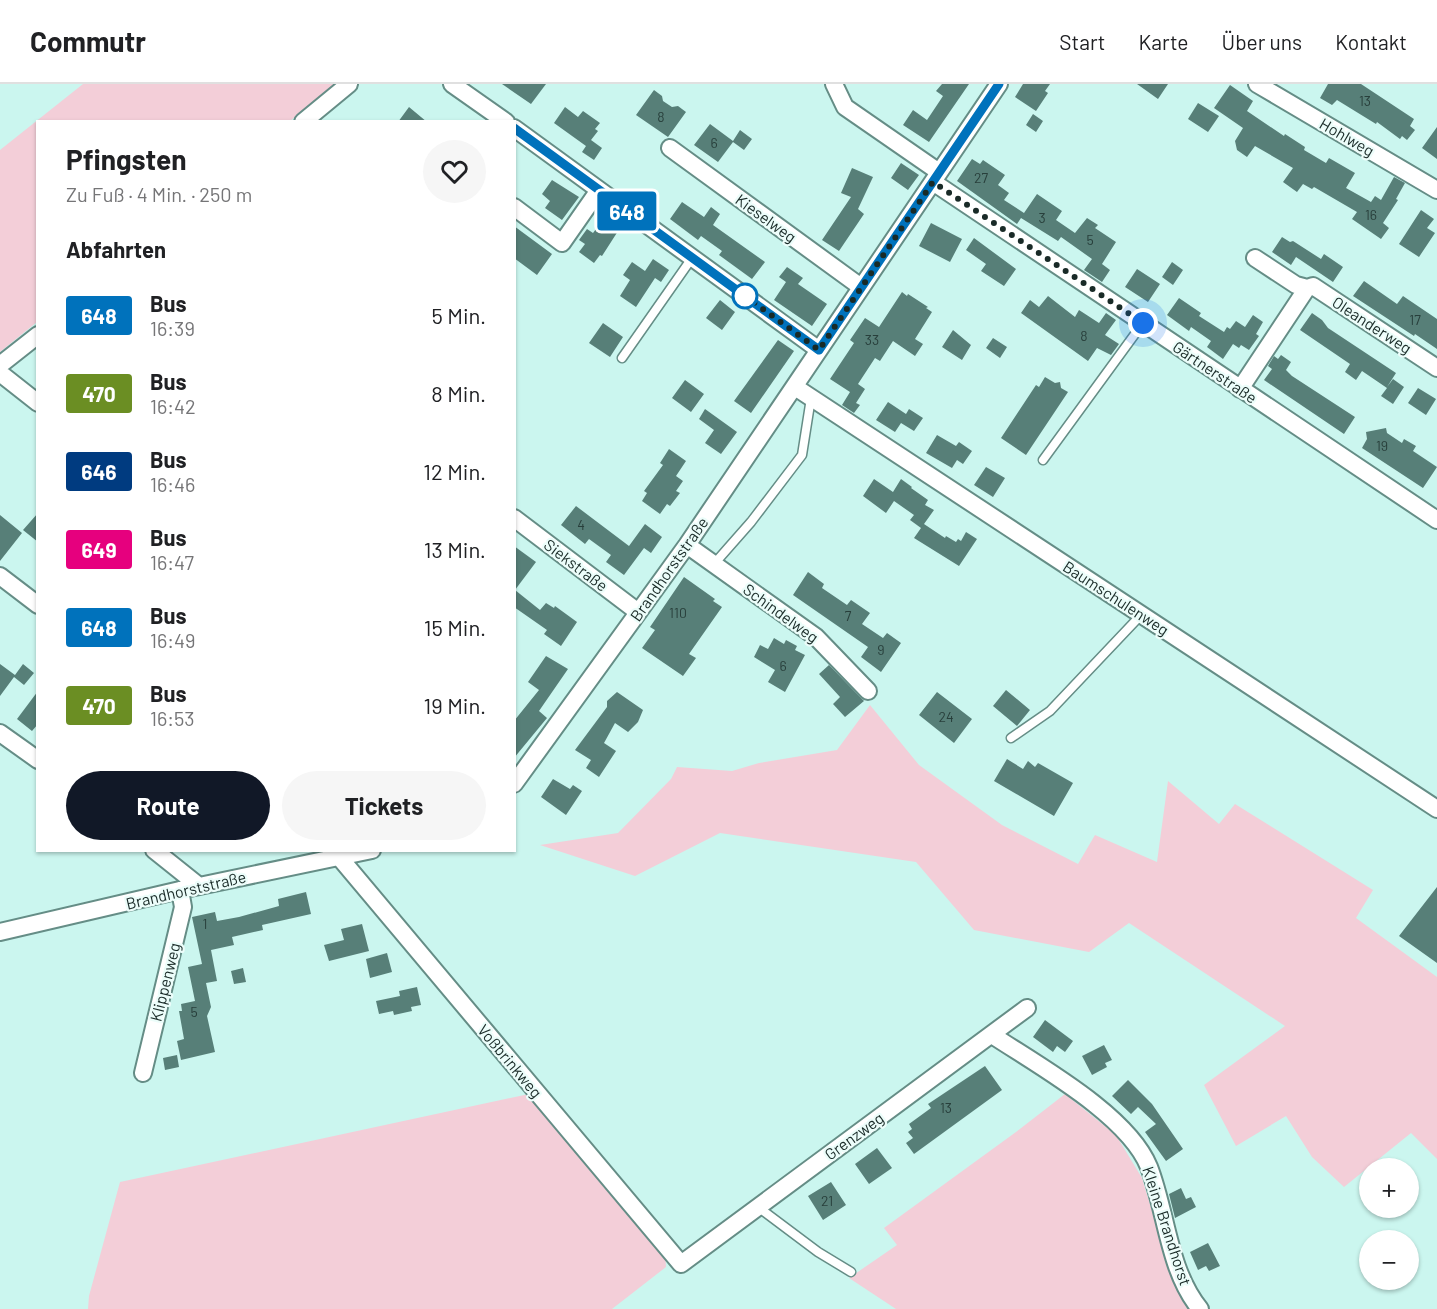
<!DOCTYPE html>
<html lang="de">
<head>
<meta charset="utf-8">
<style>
  body { margin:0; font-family:Barlow,sans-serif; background:#f6f6f6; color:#202124; height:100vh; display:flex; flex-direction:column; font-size:22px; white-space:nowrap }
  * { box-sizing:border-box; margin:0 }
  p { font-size:20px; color:#757577 }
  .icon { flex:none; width:33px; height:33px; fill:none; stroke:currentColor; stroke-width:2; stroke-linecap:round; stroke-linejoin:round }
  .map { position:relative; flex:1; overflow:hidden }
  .drawer { position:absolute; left:36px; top:36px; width:480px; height:732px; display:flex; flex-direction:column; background:#fff; border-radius:0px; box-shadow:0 2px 4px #0004 }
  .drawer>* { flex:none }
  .badge { padding:0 12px; border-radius:4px; font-size:21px; line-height:39px }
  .buttons { position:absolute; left:1359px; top:1074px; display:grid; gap:12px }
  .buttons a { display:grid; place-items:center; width:60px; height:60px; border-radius:50%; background:#fff; box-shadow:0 2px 4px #0004; font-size:30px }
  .you { position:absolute; width:30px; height:30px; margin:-15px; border:4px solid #fff; border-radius:50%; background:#1a73e8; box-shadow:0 0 0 9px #1a73e833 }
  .map>.badge { position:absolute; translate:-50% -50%; box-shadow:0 0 0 3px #fff }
  h2 { padding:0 30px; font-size:22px; line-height:54px }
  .round { display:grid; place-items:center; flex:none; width:63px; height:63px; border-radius:32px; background:#f6f6f6 }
  .summary { display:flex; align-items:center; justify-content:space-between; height:102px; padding:0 30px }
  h1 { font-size:28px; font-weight:700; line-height:45px }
  .button { display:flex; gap:12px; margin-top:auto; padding:12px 30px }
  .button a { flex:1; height:69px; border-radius:36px; background:#111827; color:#fff; font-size:24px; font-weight:700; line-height:69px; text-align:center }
  .button a+a { background:#f6f6f6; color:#202124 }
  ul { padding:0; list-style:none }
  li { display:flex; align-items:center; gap:18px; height:78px; padding:0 30px }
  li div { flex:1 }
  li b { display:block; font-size:22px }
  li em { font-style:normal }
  li .badge { min-width:66px; font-weight:700; text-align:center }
  header { display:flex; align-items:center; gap:36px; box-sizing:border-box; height:84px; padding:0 30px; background:#fff; border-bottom:2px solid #e0e0e0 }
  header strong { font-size:28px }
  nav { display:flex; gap:33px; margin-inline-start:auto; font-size:21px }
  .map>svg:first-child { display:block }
  .green { fill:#f3ced8 }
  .building { fill:#577f78 }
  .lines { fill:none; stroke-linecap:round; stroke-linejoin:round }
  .service-casing { stroke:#658d86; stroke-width:11 }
  .minor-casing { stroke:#658d86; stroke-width:20 }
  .service { stroke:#fff; stroke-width:8 }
  .minor { stroke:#fff; stroke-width:16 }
  .line-casing { stroke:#fff; stroke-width:14 }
  .line { stroke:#0072bc; stroke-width:9 }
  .walk { stroke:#192a27; stroke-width:6; stroke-dasharray:0 10.8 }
  .stop-dot { fill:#fff; stroke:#0072bc; stroke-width:3 }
  .labels { text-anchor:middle; stroke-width:4.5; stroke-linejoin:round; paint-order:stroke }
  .number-label { font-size:14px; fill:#283f3b }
  .street-label { font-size:16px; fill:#192a27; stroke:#ecfdfa }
</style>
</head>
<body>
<header>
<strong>Commutr</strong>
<nav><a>Start</a><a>Karte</a><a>Über uns</a><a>Kontakt</a></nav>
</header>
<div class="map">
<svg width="1437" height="1225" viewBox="0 0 1437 1225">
  <rect width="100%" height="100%" fill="#cbf6ef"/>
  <path class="green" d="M 83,0 L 337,0 L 290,37 L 38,38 L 37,238 L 0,268 L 0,66 Z
    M 870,621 L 919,681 L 1002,741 L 1078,780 L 1095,751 L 1157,778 L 1168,697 L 1219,740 L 1235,720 L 1373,806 L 1356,834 L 1437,893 L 1437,1075 L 1411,1049 L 1344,1103 L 1312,1073 L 1286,1032 L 1236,1062 L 1204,1001 L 1285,942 L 1129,839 L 1089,868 L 974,846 L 916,778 L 720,749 L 635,792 L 540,761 L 618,749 L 671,695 L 677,683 L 732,687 L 759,679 L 837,666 Z
    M 529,1010 L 665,1168 L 666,1183 L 612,1225 L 88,1225 L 89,1212 L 120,1098 Z
    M 1065,1010 L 1116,1051 L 1142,1094 L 1172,1193 L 1193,1225 L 896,1225 L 849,1194 L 897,1161 L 884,1144 L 1016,1048 Z"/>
  <path class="building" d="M 502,0 L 546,0 L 531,20 Z
    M 942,0 L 969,0 L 929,58 L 903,41 L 913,26 L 927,36 L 943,12 L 936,7 Z
    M 1023,0 L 1050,0 L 1045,7 L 1048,9 L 1036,27 L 1015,13 Z
    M 1137,0 L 1168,0 L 1158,15 Z
    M 1328,0 L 1361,0 L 1414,35 L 1410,42 L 1415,46 L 1407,56 L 1402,52 L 1400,55 L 1377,38 L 1376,40 L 1337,16 L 1332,21 L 1320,14 Z
    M 1230,1 L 1253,17 L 1247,27 L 1284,52 L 1285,50 L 1305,63 L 1304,66 L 1326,79 L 1329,74 L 1355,89 L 1346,104 L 1371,118 L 1375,112 L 1381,116 L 1394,93 L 1405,99 L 1396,115 L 1398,116 L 1383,139 L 1389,144 L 1381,155 L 1352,135 L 1357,128 L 1314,103 L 1312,105 L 1303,100 L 1297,108 L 1283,98 L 1293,84 L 1255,62 L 1247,73 L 1237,66 L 1235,57 L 1243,44 L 1214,24 Z
    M 654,6 L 662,12 L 663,17 L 672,23 L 678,22 L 686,28 L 668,53 L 636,31 Z
    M 1198,19 L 1219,32 L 1208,48 L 1188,35 Z
    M 409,23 L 427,38 L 398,38 Z
    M 565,23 L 578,33 L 583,27 L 600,39 L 595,45 L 598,47 L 591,56 L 602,64 L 594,76 L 582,68 L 586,62 L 554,39 Z
    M 1033,30 L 1043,37 L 1036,48 L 1026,41 Z
    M 710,40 L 733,57 L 740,46 L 752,55 L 744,66 L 733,58 L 718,78 L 694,61 Z
    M 1437,43 L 1437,75 L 1422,64 Z
    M 972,75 L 980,80 L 983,76 L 1005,91 L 998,101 L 1009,109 L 1004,116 L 1024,129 L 1037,110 L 1062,127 L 1056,136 L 1075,149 L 1087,134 L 1098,141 L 1095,144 L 1116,158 L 1102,180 L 1110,186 L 1102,198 L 1084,186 L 1092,175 L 1061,153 L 1058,157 L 1021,134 L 1017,140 L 957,97 Z
    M 901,79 L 919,91 L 908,106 L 891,94 Z
    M 852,84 L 873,93 L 858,125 L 864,130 L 839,167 L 822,156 L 851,113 L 841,109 Z
    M 552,96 L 579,113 L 562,136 L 545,124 L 550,117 L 542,110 Z
    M 682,118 L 704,133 L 711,123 L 720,130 L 713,141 L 765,178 L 752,195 L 719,171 L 722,167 L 701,152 L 698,156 L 670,135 Z
    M 1421,126 L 1434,135 L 1427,144 L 1435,149 L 1419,173 L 1399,160 Z
    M 605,133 L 620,144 L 602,172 L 600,171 L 594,179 L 579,168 L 585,160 L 579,156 L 587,145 L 593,149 Z
    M 931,139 L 962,155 L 950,178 L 919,162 Z
    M 514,142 L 552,170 L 537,191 L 514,174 Z
    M 1282,153 L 1290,158 L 1293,157 L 1321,175 L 1324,170 L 1343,183 L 1333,198 L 1296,173 L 1291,181 L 1272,168 Z
    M 974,154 L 1016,185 L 1004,202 L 981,187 L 986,180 L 966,166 Z
    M 653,175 L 669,186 L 661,198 L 655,194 L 636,223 L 620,212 L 630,196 L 623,191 L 632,178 L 645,187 Z
    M 1172,178 L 1183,186 L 1173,201 L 1162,193 Z
    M 787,183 L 803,194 L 798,200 L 827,220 L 812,242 L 774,216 L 786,198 L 779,193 Z
    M 1137,185 L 1160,200 L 1148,218 L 1125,203 Z
    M 1364,197 L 1397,220 L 1403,212 L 1437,235 L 1437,265 L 1415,250 L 1414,252 L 1353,212 Z
    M 902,208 L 907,212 L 908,210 L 928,223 L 926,224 L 932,228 L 915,255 L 923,260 L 915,272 L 893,257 L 880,277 L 875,274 L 858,300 L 865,305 L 856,319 L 860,321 L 854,329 L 842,321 L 850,308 L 830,295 L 854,259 L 850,256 L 865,234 L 879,243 Z
    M 1048,212 L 1075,233 L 1079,226 L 1099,239 L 1106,229 L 1116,236 L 1105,251 L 1119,260 L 1111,271 L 1097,264 L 1088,277 L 1021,229 L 1030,216 L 1039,223 Z
    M 1179,214 L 1201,229 L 1199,232 L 1224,248 L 1227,243 L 1230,245 L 1236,237 L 1245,243 L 1253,231 L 1263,238 L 1256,250 L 1259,252 L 1249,266 L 1241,261 L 1239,264 L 1233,260 L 1223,275 L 1207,263 L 1211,257 L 1191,243 L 1189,247 L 1167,231 Z
    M 720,216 L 735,228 L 722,246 L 706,234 Z
    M 1312,229 L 1322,236 L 1328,244 L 1396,289 L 1387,303 L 1393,295 L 1404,303 L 1393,320 L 1381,312 L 1387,304 L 1362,287 L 1356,296 L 1345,288 L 1350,280 L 1300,246 Z
    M 603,239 L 623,253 L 610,273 L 589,259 Z
    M 953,246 L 971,261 L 962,276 L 942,263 Z
    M 993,254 L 1007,263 L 1000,274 L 986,264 Z
    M 778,256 L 794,267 L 751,329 L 734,317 Z
    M 1281,271 L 1291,278 L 1286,286 L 1292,292 L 1355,333 L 1344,350 L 1264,296 L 1272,285 L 1268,282 L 1274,272 L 1278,275 Z
    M 1045,293 L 1055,299 L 1060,298 L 1061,304 L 1068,308 L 1026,371 L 1001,354 L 1036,301 L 1039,303 Z
    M 685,296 L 704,310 L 691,328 L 672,314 Z
    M 1418,304 L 1436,315 L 1426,331 L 1408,319 Z
    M 888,318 L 906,330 L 909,325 L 923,334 L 914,347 L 901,339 L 895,348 L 876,336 Z
    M 705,325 L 737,348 L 721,370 L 705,359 L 714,346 L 699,335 Z
    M 1386,344 L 1387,349 L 1402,359 L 1404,355 L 1416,362 L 1413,367 L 1437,383 L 1423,404 L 1362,364 L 1367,355 L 1366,348 Z
    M 937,351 L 956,362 L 959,358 L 972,367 L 963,380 L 957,376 L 952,384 L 926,369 Z
    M 669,365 L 686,377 L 676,392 L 683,397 L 676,407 L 680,409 L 670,422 L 667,420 L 660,430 L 642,417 L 647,409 L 644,407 L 663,381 L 660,379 Z
    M 986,383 L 1005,394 L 993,413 L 974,401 Z
    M 874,395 L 893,408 L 901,395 L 912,403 L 911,404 L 928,416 L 925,421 L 934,426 L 924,440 L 945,454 L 946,452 L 956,458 L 958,455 L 961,457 L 966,448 L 977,455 L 959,482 L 914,454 L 921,444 L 910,436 L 914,431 L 894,417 L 886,429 L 863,412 Z
    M 576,422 L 629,462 L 645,440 L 662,453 L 651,469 L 644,464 L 624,491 L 606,478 L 611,471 L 589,455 L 585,460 L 561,441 Z
    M 38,429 L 38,458 L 23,446 Z
    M 0,431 L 22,449 L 0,477 Z
    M 514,462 L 536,478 L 515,506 L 540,526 L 546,519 L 554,524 L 555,522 L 577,538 L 561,562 L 544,550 L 547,546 L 514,523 Z
    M 808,488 L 824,500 L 822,504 L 847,521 L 851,516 L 870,529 L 862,540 L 883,554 L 887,549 L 901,559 L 881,588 L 861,573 L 868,563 L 793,511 Z
    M 684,493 L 715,515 L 713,517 L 722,523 L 689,570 L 696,574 L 683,592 L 642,564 L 655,546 L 650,543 Z
    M 774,554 L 784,560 L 786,556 L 797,562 L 795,566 L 805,571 L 785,608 L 768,598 L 775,586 L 754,573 L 760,561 L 768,565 Z
    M 546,572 L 568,585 L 539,627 L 547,634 L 514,674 L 514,637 L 539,606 L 528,598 Z
    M 0,580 L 15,591 L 23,580 L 34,589 L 24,601 L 14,593 L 0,612 Z
    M 829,581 L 864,617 L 845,633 L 833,620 L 840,613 L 819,590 Z
    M 1006,606 L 1030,626 L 1017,642 L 993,622 Z
    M 38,607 L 38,640 L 32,647 L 17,635 Z
    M 617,608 L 643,626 L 638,638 L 628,648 L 615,639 L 604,659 L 616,667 L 599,693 L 586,684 L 591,676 L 575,666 L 607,623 L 607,617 Z
    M 937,608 L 972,635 L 954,659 L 919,631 Z
    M 1007,675 L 1023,685 L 1028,677 L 1035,683 L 1038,679 L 1073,699 L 1054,732 L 994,697 Z
    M 553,695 L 570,705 L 573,701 L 582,707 L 566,731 L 541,713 Z
    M 1437,803 L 1437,879 L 1399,852 Z
    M 306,808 L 311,830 L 262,841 L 263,846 L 232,853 L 234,861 L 211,866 L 217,897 L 206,899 L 211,923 L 207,932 L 215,968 L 181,976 L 177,957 L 184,955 L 179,927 L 182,927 L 181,920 L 195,917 L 188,883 L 202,880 L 192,833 L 215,828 L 217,837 L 239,833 L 279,822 L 278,815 Z
    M 362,840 L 369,867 L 329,877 L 324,861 L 344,856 L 341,845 Z
    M 387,869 L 392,888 L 370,894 L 366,875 Z
    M 243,884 L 246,898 L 234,900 L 231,887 Z
    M 417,903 L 421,921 L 411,923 L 412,927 L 394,931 L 393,927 L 379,930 L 376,917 L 400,912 L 399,907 Z
    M 1045,936 L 1073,957 L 1065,968 L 1057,962 L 1053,968 L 1033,953 Z
    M 1104,961 L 1112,976 L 1105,979 L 1107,983 L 1092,991 L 1082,972 Z
    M 177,971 L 179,983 L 165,986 L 163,974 Z
    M 985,982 L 1002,1006 L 914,1070 L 906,1059 L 913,1054 L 908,1048 L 912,1045 L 909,1040 L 931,1024 L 928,1020 Z
    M 1128,996 L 1152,1020 L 1183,1065 L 1166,1077 L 1145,1048 L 1156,1040 L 1138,1023 L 1131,1030 L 1112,1012 Z
    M 877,1064 L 892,1084 L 869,1100 L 855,1080 Z
    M 831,1098 L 846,1121 L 823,1136 L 808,1112 Z
    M 1181,1104 L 1186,1115 L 1191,1113 L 1196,1123 L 1175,1134 L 1169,1110 Z
    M 1208,1159 L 1220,1182 L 1209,1187 L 1206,1182 L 1198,1186 L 1190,1168 Z"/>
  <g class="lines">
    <defs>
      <path id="service" d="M 622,274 L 692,174
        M 1043,376 L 1143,239
        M 714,480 L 751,438 L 802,371 L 811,314
        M 1011,654 L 1050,627 L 1141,531
        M 758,1123 L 818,1168 L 851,1188"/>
      <path id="minor" d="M 452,0 L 506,38
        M 834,0 L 845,23 L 939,88
        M 1257,0 L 1437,106
        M 303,38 L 349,0
        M 514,44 L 819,266
        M 670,64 L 861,203
        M 933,98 L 1437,436
        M 514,123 L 562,159 L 599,106
        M 1255,174 L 1296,201 L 1307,204
        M 0,281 L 38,251
        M 0,289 L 38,319
        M 795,303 L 1437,725
        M 1240,305 L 1307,204 L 1313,202 L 1437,284
        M 514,434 L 638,528
        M 687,461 L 816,553 L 868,607
        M 0,492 L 38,521
        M 0,649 L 38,676
        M 514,700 L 687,461 L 999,0
        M 154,766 L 199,802
        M 340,774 L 681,1180 L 1027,924
        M 0,848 L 180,806 L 372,766
        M 992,951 C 1039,982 1128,1031 1149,1083 C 1167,1129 1168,1186 1200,1225
        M 143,989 L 183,823 L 180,806"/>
    </defs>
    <use href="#service" class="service-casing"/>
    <use href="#minor" class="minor-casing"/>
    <use href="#service" class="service"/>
    <use href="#minor" class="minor"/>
  </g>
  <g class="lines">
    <defs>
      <path id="line" d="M 514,44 L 819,266 L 999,0"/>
    </defs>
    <use href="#line" class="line-casing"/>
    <use href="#line" class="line"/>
    <path class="walk" d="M 745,212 L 741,209 L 819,266 L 933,98 L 1143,239"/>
  </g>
  <circle class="stop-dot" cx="745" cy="212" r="12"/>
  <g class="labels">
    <g class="number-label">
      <text x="1365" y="22">13</text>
      <text x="661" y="38">8</text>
      <text x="714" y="64">6</text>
      <text x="981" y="99">27</text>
      <text x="1371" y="136">16</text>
      <text x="1042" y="139">3</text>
      <text x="1090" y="161">5</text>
      <text x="1415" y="241">17</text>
      <text x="1084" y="257">8</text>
      <text x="872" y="261">33</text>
      <text x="1382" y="367">19</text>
      <text x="581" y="446">4</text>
      <text x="678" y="534">110</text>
      <text x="848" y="537">7</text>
      <text x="881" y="571">9</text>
      <text x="783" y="587">6</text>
      <text x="946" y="638">24</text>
      <text x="205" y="845">1</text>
      <text x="194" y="933">5</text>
      <text x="946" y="1029">13</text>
      <text x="827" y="1122">21</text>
    </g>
    <g class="street-label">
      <text transform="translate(1347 53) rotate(30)" y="6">Hohlweg</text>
      <text transform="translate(766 134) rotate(36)" y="6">Kieselweg</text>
      <text transform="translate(1372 241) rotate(33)" y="6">Oleanderweg</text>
      <text transform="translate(1215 288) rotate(34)" y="6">Gärtnerstraße</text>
      <text transform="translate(576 481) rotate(37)" y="6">Siekstraße</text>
      <text transform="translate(669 485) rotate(-55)" y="6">Brandhorststraße</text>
      <text transform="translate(1116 514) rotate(33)" y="6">Baumschulenweg</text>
      <text transform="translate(781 529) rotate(36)" y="6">Schindelweg</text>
      <text transform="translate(186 806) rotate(-13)" y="6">Brandhorststraße</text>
      <text transform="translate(165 898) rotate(-76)" y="6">Klippenweg</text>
      <text transform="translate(510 977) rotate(50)" y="6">Voßbrinkweg</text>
      <text transform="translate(854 1052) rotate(-36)" y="6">Grenzweg</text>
      <text transform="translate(1167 1142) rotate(72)" y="6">Kleine Brandhorst</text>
    </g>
  </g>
</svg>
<div class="buttons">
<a>+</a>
<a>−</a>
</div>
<div class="you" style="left:1143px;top:239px"></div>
<b class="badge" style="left:627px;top:127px;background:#0072bc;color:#fff">648</b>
<section class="drawer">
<div class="summary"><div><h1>Pfingsten</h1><p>Zu Fuß · 4 Min. · 250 m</p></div><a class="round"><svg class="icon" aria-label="heart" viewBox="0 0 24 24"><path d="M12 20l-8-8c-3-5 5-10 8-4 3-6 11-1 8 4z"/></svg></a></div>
<h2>Abfahrten</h2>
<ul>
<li><span class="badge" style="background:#0072bc;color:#fff">648</span><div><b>Bus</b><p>16:39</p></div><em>5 Min.</em></li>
<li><span class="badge" style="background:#6b8e23;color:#fff">470</span><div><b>Bus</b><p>16:42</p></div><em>8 Min.</em></li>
<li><span class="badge" style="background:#003b80;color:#fff">646</span><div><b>Bus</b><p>16:46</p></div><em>12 Min.</em></li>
<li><span class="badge" style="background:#e6007e;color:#fff">649</span><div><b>Bus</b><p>16:47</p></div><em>13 Min.</em></li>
<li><span class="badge" style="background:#0072bc;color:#fff">648</span><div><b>Bus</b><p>16:49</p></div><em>15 Min.</em></li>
<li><span class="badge" style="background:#6b8e23;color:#fff">470</span><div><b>Bus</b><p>16:53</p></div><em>19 Min.</em></li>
</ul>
<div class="button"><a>Route</a><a>Tickets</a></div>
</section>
</div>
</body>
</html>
